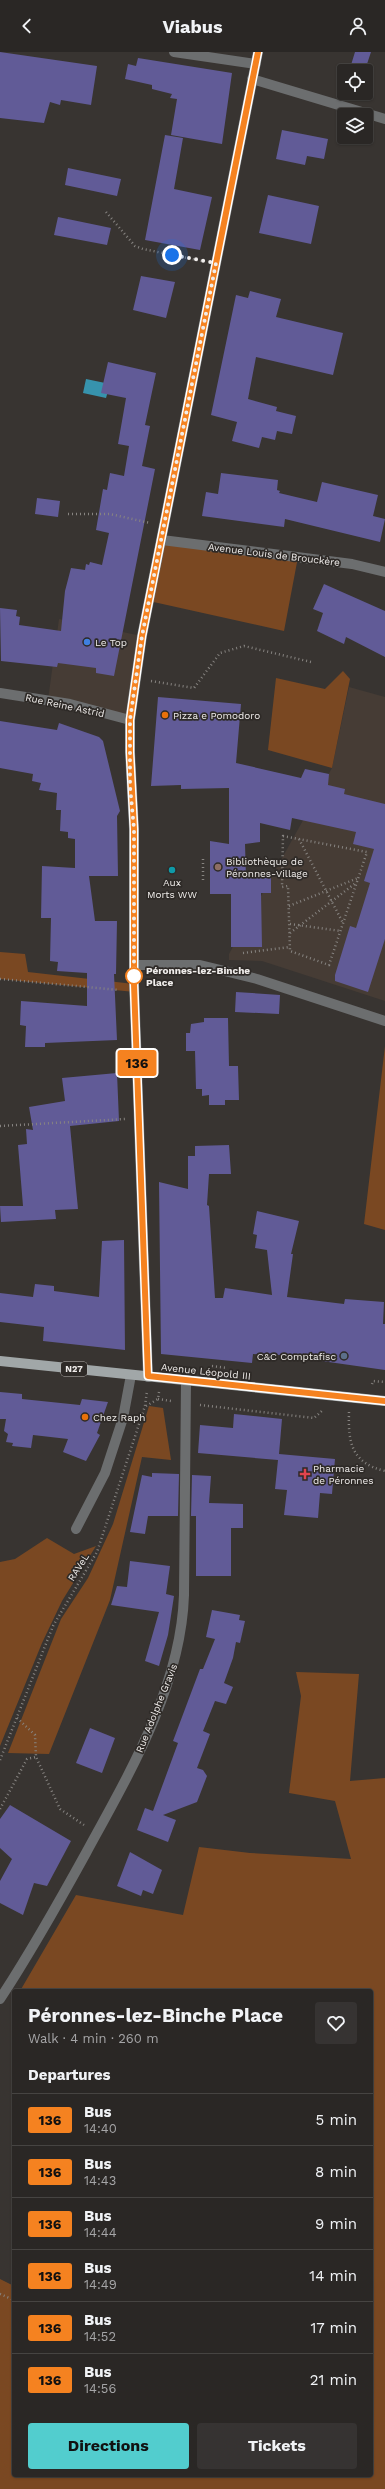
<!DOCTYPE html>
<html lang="en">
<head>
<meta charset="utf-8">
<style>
  body { margin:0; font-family:"Work Sans",sans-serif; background:#363332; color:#f1f3f6; height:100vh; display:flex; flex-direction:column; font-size:15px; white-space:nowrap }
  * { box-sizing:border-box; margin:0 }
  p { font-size:13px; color:#a5a5a7 }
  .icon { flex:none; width:22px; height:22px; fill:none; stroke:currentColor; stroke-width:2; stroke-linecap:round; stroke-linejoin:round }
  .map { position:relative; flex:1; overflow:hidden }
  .side { position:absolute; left:12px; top:1937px; width:361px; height:488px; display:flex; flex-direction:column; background:#2a2725; border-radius:4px; box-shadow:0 1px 3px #0004,0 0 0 1px #464442 }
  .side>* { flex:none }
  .badge { padding:0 8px; border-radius:3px; font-size:14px; line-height:26px }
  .controls { position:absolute; left:337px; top:12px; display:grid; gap:8px }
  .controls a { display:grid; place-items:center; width:36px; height:36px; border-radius:4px; background:#2a2725; box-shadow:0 1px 3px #0004,0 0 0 1px #464442; font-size:20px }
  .you { position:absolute; width:20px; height:20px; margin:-10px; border:3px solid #fff; border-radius:50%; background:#1a73e8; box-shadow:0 0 0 6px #1a73e833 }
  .map>.badge { position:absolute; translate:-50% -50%; box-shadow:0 0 0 2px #fff }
  h2 { padding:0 16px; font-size:15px; line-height:36px }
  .round { display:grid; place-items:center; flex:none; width:42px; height:42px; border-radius:4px; background:#363332 }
  .overview { display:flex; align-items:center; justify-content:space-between; height:68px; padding:0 16px }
  h1 { font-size:19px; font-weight:700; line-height:30px }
  .primary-button { display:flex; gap:8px; margin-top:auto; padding:8px 16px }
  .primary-button a { flex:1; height:46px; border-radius:4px; background:#52cdce; color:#111; font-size:16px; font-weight:700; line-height:46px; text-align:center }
  .primary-button a+a { background:#363332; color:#f1f3f6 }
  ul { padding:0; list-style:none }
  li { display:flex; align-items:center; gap:12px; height:52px; padding:0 16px; border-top:1px solid #464442 }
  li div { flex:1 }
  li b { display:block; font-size:15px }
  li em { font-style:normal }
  li .badge { min-width:44px; font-weight:700; text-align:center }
  header { display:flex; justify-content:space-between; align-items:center; height:52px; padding:0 16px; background:#2a2725; font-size:18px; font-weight:700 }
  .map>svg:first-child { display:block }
  .built { fill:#463c35 }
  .green { fill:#7a4822 }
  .water { fill:#3793ad }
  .building { fill:#615b97 }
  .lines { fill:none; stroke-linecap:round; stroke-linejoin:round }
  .path { stroke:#878481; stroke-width:2.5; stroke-dasharray:1 3; stroke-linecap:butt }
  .minor { stroke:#6c6e6f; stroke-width:10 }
  .major { stroke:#a1a7a8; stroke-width:10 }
  .line-casing { stroke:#fff; stroke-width:9 }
  .line { stroke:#f58220; stroke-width:6 }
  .walk { stroke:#f0edeb; stroke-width:4; stroke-dasharray:0 7.2 }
  .shop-dot { fill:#3f7fe0; stroke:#2e2a27; stroke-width:1.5 }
  .food-dot { fill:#e8710a; stroke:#2e2a27; stroke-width:1.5 }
  .education-dot { fill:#8d6e63; stroke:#2e2a27; stroke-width:1.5 }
  .culture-dot { fill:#0f9aa8; stroke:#2e2a27; stroke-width:1.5 }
  .stop-dot { fill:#fff; stroke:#f58220; stroke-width:2 }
  .service-dot { fill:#5c6f8a; stroke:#2e2a27; stroke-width:1.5 }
  .health-dot { fill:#e0444e; stroke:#2e2a27; stroke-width:1.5 }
  .labels { text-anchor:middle; stroke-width:3.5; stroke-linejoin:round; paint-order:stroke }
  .shield { fill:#2e2a27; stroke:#b6b2b0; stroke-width:1 }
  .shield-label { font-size:9px; font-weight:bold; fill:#f0edeb }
  .street-label { font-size:10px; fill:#f0edeb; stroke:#2e2a27 }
  .poi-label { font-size:10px; fill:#f0edeb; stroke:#2e2a27; text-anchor:start }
  .stop-label { font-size:10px; font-weight:bold; fill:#f0edeb; stroke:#2e2a27; text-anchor:start }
</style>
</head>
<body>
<header><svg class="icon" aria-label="back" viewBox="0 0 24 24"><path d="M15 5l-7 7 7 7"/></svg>Viabus<svg class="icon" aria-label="person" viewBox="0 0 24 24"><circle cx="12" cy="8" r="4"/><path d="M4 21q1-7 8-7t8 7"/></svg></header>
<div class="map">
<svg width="385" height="2437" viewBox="0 0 385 2437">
  <rect width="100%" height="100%" fill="#383431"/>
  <path class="built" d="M 59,567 L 142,584 L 130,668 L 48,648 Z
    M 349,635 L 385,645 L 385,949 L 262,909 L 229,908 L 229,902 L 332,716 Z"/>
  <path class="green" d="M 162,488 L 298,505 L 284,579 L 149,549 Z
    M 343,619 L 350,627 L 332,716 L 268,698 L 276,626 L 325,637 Z
    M 0,900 L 25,902 L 28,920 L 134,932 L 135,940 L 0,927 Z
    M 385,994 L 385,1178 L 364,1172 Z
    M 149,1354 L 163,1356 L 171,1408 L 142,1405 L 110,1548 L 49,1702 L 8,1701 L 61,1567 L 88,1526 L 113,1472 Z
    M 47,1486 L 74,1502 L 96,1494 L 62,1549 L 42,1591 L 0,1694 L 0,1510 L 15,1507 Z
    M 296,1620 L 359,1622 L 350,1729 L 385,1726 L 385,2437 L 0,2437 L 0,2227 L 14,2234 L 14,2423 L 371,2423 L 371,1939 L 20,1939 L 76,1843 L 183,1863 L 199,1795 L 250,1801 L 351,1807 L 335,1749 L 289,1741 L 301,1644 Z"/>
  <path class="water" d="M 86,327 L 110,332 L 106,346 L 83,341 Z"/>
  <path class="building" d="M 0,0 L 97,14 L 91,53 L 61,48 L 60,53 L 50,50 L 44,71 L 0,66 Z
    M 355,0 L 371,0 L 365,18 L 351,13 Z
    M 138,6 L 232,21 L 222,92 L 171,83 L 177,47 L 170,46 L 172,42 L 152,37 L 152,33 L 125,27 L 128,12 L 136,14 Z
    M 282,78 L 328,87 L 324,107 L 307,104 L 305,113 L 276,107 Z
    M 165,83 L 183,86 L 174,137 L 212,145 L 200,198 L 145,188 Z
    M 68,116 L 121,127 L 117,144 L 65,133 Z
    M 268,143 L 319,154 L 311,192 L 259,181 Z
    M 58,165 L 111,176 L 107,193 L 54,183 Z
    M 141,224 L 175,230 L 166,266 L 133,258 Z
    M 250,239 L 281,247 L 276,265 L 343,281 L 333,323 L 256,305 L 248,347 L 277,355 L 276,359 L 296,364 L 292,382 L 277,379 L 275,388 L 262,385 L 259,396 L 232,389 L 237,370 L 211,363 L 236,243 L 248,246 Z
    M 108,310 L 156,321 L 145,373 L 150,374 L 142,414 L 155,417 L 114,624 L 96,621 L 96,616 L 58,611 L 57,615 L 1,609 L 0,556 L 17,558 L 16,564 L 20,565 L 19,573 L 61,579 L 65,539 L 71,516 L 85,518 L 86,512 L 89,513 L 90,510 L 102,513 L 109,481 L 96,478 L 103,437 L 107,438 L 110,421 L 124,424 L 129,394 L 118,392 L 126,346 L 101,341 Z
    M 221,421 L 278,428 L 277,438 L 280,439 L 279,441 L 317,450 L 322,430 L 378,443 L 373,464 L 385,467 L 380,490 L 285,467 L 284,475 L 202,464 L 206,440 L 218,442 Z
    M 37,446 L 60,449 L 58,465 L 35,462 Z
    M 324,532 L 385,559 L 385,605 L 346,585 L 344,592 L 317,579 L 323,561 L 313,557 Z
    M 158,645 L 241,652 L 236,711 L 301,726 L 305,717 L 329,722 L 328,733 L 345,737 L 344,742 L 385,752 L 385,887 L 368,940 L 335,929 L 335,923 L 350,874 L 356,876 L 370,831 L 364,829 L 374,797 L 353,792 L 356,780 L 292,766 L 290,778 L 260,771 L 260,790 L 245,792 L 246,826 L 271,826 L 271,841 L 261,841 L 262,895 L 231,895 L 231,842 L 210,842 L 210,789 L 229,792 L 229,736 L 181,737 L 181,733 L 151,734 Z
    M 0,669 L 57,678 L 59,671 L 99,685 L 103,689 L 120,759 L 117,764 L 118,824 L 89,824 L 95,869 L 117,869 L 116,922 L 114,922 L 117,988 L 45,991 L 45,995 L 25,995 L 26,974 L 20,973 L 21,949 L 87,954 L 87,921 L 57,919 L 58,910 L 50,909 L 51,866 L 41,866 L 42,814 L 75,816 L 75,787 L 68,786 L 68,780 L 60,779 L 61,758 L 56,758 L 57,741 L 39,738 L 41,731 L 32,729 L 33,722 L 0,716 Z
    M 236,940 L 280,943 L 279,962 L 235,960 Z
    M 204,966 L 228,966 L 229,1014 L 238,1014 L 239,1048 L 225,1048 L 225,1053 L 209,1053 L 209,1043 L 202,1044 L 202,1037 L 196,1037 L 195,999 L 186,999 L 186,981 L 190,981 L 191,972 L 204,970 Z
    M 117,1021 L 119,1069 L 70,1074 L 78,1157 L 55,1158 L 56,1167 L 1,1170 L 0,1154 L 23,1154 L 18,1093 L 27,1092 L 26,1077 L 33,1078 L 29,1055 L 65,1049 L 62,1026 Z
    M 229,1093 L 231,1122 L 209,1122 L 207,1153 L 209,1154 L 215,1246 L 223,1246 L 225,1236 L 272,1243 L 267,1198 L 255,1196 L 257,1183 L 253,1182 L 257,1159 L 299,1169 L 291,1202 L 293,1202 L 287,1245 L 344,1252 L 345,1247 L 384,1250 L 383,1272 L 385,1272 L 385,1318 L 265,1301 L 266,1303 L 253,1302 L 252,1311 L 161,1302 L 159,1130 L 188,1137 L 188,1104 L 195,1104 L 195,1094 Z
    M 124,1188 L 125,1298 L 43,1289 L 44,1275 L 0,1270 L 0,1241 L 33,1245 L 35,1232 L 54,1234 L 54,1239 L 99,1245 L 102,1189 Z
    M 0,1340 L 22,1342 L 22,1347 L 80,1353 L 82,1347 L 108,1350 L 97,1381 L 100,1383 L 86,1409 L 63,1400 L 68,1387 L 33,1383 L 31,1396 L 12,1394 L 13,1391 L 6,1390 L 8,1382 L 4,1379 L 6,1367 L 0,1367 Z
    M 234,1362 L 282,1367 L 279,1402 L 335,1407 L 332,1442 L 320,1441 L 318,1466 L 284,1463 L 287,1438 L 275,1437 L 278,1408 L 198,1401 L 200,1373 L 233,1376 Z
    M 152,1421 L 179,1422 L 178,1464 L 148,1464 L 145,1482 L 130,1480 L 142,1423 L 152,1425 Z
    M 192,1423 L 211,1424 L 209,1451 L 243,1452 L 243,1476 L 231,1476 L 231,1524 L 196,1524 L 196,1464 L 191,1464 Z
    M 130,1509 L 170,1514 L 166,1542 L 174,1544 L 168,1583 L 159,1614 L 145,1609 L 159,1560 L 111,1553 L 117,1534 L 127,1535 Z
    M 212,1558 L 240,1563 L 239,1568 L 245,1569 L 240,1591 L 236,1590 L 233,1606 L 224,1631 L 233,1635 L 226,1652 L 215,1649 L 203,1679 L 210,1682 L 197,1716 L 203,1718 L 207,1724 L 197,1750 L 163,1763 L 176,1768 L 168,1790 L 137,1778 L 145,1756 L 153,1759 L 178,1691 L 173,1689 L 200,1617 L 203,1617 L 215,1587 L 206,1585 Z
    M 90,1676 L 115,1686 L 102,1721 L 76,1711 Z
    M 10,1753 L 71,1789 L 47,1834 L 34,1831 L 23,1863 L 0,1851 L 0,1829 L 12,1807 L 0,1796 L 0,1767 Z
    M 130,1800 L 162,1818 L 153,1842 L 143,1838 L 141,1844 L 117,1834 Z"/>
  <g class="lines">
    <path class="path" d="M 106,160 L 135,194 L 143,197 L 202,209
      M 68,462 L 110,462 L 150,471
      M 151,629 L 194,636 L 220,601 L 244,594 L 311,610
      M 283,784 L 367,800 L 329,913 L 290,899 L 288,834 L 282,835 Z
      M 299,787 L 343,871
      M 203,807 L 203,830
      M 289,854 L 358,826
      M 290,872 L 341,879
      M 290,881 L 357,830
      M 243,901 L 290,895
      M 0,927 L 119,938
      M 0,1074 L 125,1067
      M 212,1314 L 227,1316
      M 372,1332 L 373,1329 L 385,1330
      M 158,1347 L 171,1349
      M 200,1353 L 314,1366 L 323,1358
      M 146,1354 L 158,1347 L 159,1340
      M 349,1360 C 348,1390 351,1411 385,1419
      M 17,1666 L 35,1683 L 36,1705 L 60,1757 L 84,1773
      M 0,1708 L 53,1574 L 97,1500 L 145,1354 L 147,1339
      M 0,1757 L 27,1707 L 36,1705
      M 0,2242 L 14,2248"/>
    <path class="minor" d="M 174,0 L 256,12
      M 252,27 L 385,67
      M 162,488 L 352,512 L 385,520
      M 0,641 L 70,652 L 130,668
      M 134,913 L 200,913 L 257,927 L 385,969
      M 148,1325 L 134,932 L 134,777 L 130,700 L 130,668 L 142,584 L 258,0
      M 76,1477 L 105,1421 L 123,1366 L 131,1323
      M 0,1947 C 31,1900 59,1850 86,1801 C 129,1722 181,1635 184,1543 L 186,1329"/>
    <path class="major" d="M 0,1309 L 385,1349"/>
  </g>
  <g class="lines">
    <defs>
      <path id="line" d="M 258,0 L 142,584 L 130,668 L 130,700 L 134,777 L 134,932 L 148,1324 L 385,1349"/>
    </defs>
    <use href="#line" class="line-casing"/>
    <use href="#line" class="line"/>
    <path class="walk" d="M 134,924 L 134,777 L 130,734 L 130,668 L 142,584 L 216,211 L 172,203"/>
  </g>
  <circle class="shop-dot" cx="87" cy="590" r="4"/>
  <g class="food-dot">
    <circle cx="165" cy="663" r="4"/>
    <circle cx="85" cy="1365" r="4"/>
  </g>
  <circle class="education-dot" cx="218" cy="815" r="4"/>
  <circle class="culture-dot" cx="172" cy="818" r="4"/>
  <circle class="stop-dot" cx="134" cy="924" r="8"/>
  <circle class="service-dot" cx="344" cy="1304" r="4"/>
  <path class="health-dot" d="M303 1416h4v4h4v4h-4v4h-4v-4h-4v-4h4z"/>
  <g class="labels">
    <rect class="shield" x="61" y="1310" width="26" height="14" rx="3"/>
    <g class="shield-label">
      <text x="74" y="1320">N27</text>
    </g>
    <g class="street-label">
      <text transform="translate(274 502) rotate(7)" y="4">Avenue Louis de Brouckère</text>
      <text transform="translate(65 653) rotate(12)" y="4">Rue Reine Astrid</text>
      <text transform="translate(206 1319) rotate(6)" y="4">Avenue Léopold III</text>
      <text transform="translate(78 1515) rotate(-58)" y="4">RAVeL</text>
      <text transform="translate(156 1656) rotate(-68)" y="4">Rue Adolphe Gravis</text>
    </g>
    <g class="poi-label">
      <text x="95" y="594">Le Top</text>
      <text x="173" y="667">Pizza e Pomodoro</text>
      <text x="226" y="813">Bibliothèque de<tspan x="226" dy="12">Péronnes-Village</tspan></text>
      <text x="172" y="834" text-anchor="middle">Aux<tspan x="172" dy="12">Morts WW</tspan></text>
      <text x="336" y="1308" text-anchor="end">C&amp;C Comptafisc</text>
      <text x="93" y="1369">Chez Raph</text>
      <text x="313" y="1420">Pharmacie<tspan x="313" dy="12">de Péronnes</tspan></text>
    </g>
    <g class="stop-label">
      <text x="146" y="922">Péronnes-lez-Binche<tspan x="146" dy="12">Place</tspan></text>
    </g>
  </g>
</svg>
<div class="controls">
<a><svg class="icon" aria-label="locate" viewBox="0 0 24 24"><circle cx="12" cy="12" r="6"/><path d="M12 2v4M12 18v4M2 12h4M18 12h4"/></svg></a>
<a><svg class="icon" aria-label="layers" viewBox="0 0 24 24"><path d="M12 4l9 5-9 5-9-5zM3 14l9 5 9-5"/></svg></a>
</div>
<div class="you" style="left:172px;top:203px"></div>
<b class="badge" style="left:137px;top:1011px;background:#f58220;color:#111">136</b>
<section class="side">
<div class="overview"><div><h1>Péronnes-lez-Binche Place</h1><p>Walk · 4 min · 260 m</p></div><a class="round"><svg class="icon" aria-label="heart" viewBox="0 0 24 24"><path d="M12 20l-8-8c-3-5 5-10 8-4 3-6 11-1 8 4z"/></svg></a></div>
<h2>Departures</h2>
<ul>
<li><span class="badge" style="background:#f58220;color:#111">136</span><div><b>Bus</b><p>14:40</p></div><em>5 min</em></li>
<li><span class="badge" style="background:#f58220;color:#111">136</span><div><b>Bus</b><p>14:43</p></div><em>8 min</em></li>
<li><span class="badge" style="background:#f58220;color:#111">136</span><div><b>Bus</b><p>14:44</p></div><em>9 min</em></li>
<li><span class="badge" style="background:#f58220;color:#111">136</span><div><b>Bus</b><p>14:49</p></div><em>14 min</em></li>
<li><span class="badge" style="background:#f58220;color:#111">136</span><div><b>Bus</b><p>14:52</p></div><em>17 min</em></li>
<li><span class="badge" style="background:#f58220;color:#111">136</span><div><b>Bus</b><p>14:56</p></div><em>21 min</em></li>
</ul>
<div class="primary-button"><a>Directions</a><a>Tickets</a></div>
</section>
</div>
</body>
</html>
